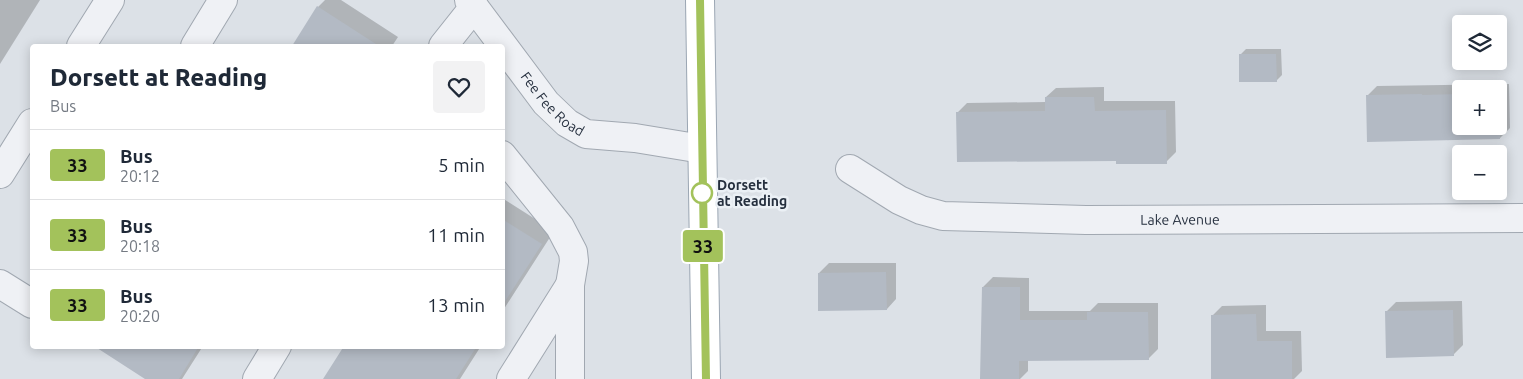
<!DOCTYPE html>
<html lang="en">
<head>
<meta charset="utf-8">
<style>
  body { margin:0; font-family:Ubuntu,sans-serif; background:#f2f2f3; color:#1f2937; height:100vh; display:flex; flex-direction:column; font-size:19px; white-space:nowrap }
  * { box-sizing:border-box; margin:0 }
  p { font-size:16px; color:#747a83 }
  .icon { flex:none; width:28px; height:28px; fill:none; stroke:currentColor; stroke-width:2; stroke-linecap:round; stroke-linejoin:round }
  .map { position:relative; flex:1; overflow:hidden }
  .panel { position:absolute; left:30px; top:44px; width:475px; height:305px; display:flex; flex-direction:column; background:#fff; border-radius:5px; box-shadow:0 2px 12px #0003 }
  .panel>* { flex:none }
  .badge { padding:0 10px; border-radius:4px; font-size:18px; line-height:32px }
  .tools { position:absolute; left:1452px; top:15px; display:grid; gap:10px }
  .tools a { display:grid; place-items:center; width:55px; height:55px; border-radius:5px; background:#fff; box-shadow:0 2px 12px #0003; font-size:25px }
  .map>.badge { position:absolute; translate:-50% -50%; box-shadow:0 0 0 2px #fff }
  .round { display:grid; place-items:center; flex:none; width:52px; height:52px; border-radius:5px; background:#f2f2f3 }
  .head { display:flex; align-items:center; justify-content:space-between; height:85px; padding:0 20px }
  h1 { font-size:24px; font-weight:800; line-height:38px }
  ul { padding:0; list-style:none }
  li { display:flex; align-items:center; gap:15px; height:70px; padding:0 20px; border-top:1px solid #e0e1e3 }
  li div { flex:1 }
  li b { display:block; font-size:19px }
  li em { font-style:normal }
  li .badge { min-width:55px; font-weight:700; text-align:center }
  .map>svg:first-child { display:block }
  .shadow { fill:#0003; fill-rule:evenodd }
  .building { fill:#b3bac4 }
  .lines { fill:none; stroke-linecap:round; stroke-linejoin:round }
  .minor-casing { stroke:#a1a8b1; stroke-width:30 }
  .major-casing { stroke:#9ba6b3; stroke-width:30 }
  .minor { stroke:#eff1f5; stroke-width:28 }
  .major { stroke:#fff; stroke-width:28 }
  .line-casing { stroke:#fff; stroke-width:11 }
  .line { stroke:#a3c25b; stroke-width:8 }
  .stop-dot { fill:#fff; stroke:#a3c25b; stroke-width:2.5 }
  .labels { text-anchor:middle; stroke-width:5; stroke-linejoin:round; paint-order:stroke }
  .street-label { font-size:14px; fill:#252f3e; stroke:#ebf0f5 }
  .stop-label { font-size:14px; font-weight:bold; fill:#252f3e; stroke:#ebf0f5; text-anchor:start }
</style>
</head>
<body>
<div class="map">
<svg width="1523" height="379" viewBox="0 0 1523 379">
  <rect width="100%" height="100%" fill="#dce1e7"/>
  <path class="shadow" d="M 0,0 L 40,0 L 0,64 Z
    M 325,0 L 341,0 L 398,37 L 392,46 L 293,46 L 318,7 Z
    M 1246,49 L 1281,49 L 1282,75 L 1276,81 L 1240,55 Z
    M 1509,84 L 1510,128 L 1500,138 L 1368,141 L 1367,96 L 1377,86 ZM 1461,89 L 1499,89 L 1499,126 L 1461,126 Z
    M 1104,87 L 1104,101 L 1175,101 L 1176,152 L 1166,162 L 1117,159 L 957,113 L 967,103 L 1046,102 L 1046,97 L 1056,88 Z
    M 502,198 L 554,231 L 502,312 Z
    M 829,263 L 896,263 L 896,299 L 887,309 L 819,273 Z
    M 993,277 L 1029,278 L 1029,311 L 1090,311 L 1098,303 L 1158,303 L 1158,349 L 1148,359 L 1028,360 L 1028,371 L 1020,379 L 982,379 L 983,287 Z
    M 1462,301 L 1463,345 L 1453,355 L 1386,312 L 1396,302 Z
    M 1266,305 L 1266,331 L 1301,331 L 1302,371 L 1294,379 L 1213,379 L 1212,316 L 1222,306 Z
    M 103,346 L 203,346 L 182,379 L 148,379 Z
    M 345,346 L 481,346 L 460,379 L 325,379 Z"/>
  <path class="building" d="M 317,6 L 379,46 L 292,46 Z
    M 1239,54 L 1276,54 L 1277,82 L 1239,82 Z
    M 1422,94 L 1422,95 L 1461,94 L 1461,126 L 1499,126 L 1500,94 L 1500,139 L 1367,142 L 1366,95 Z
    M 1045,97 L 1094,97 L 1095,111 L 1166,110 L 1167,164 L 1116,164 L 1116,161 L 957,162 L 956,112 L 1045,111 Z
    M 502,219 L 542,244 L 502,306 Z
    M 886,272 L 887,310 L 818,311 L 818,273 Z
    M 982,287 L 1020,287 L 1020,320 L 1087,320 L 1087,312 L 1148,312 L 1149,360 L 1019,361 L 1019,379 L 980,379 Z
    M 1453,310 L 1454,356 L 1386,358 L 1385,311 Z
    M 1256,314 L 1257,341 L 1292,341 L 1292,379 L 1211,379 L 1211,315 Z
    M 94,346 L 199,346 L 179,379 L 145,379 Z
    M 344,346 L 477,346 L 456,379 L 323,379 Z"/>
  <g class="lines">
    <defs>
      <g id="minor">
        <path id="s1" d="M 469,0 L 546,103 L 567,123 L 586,134 L 635,138 L 702,149"/>
        <path d="M 81,46 L 110,0"/>
        <path d="M 195,46 L 223,0"/>
        <path d="M 443,46 L 474,7"/>
        <path d="M 502,155 L 560,227 L 573,252 L 574,261 L 570,285 L 570,379"/>
        <path id="s2" d="M 850,169 L 899,200 L 921,210 L 943,216 L 1086,220 L 1523,218"/>
        <path d="M 0,174 L 32,123"/>
        <path d="M 0,284 L 32,304"/>
        <path d="M 257,379 L 277,346"/>
        <path d="M 511,379 L 570,285"/>
      </g>
      <path id="major" d="M 700,0 L 706,379"/>
    </defs>
    <use href="#minor" class="minor-casing"/>
    <use href="#major" class="major-casing"/>
    <use href="#minor" class="minor"/>
    <use href="#major" class="major"/>
  </g>
  <g class="lines">
    <defs>
      <path id="line" d="M 700,0 L 706,379"/>
    </defs>
    <use href="#line" class="line-casing"/>
    <use href="#line" class="line"/>
  </g>
  <circle class="stop-dot" cx="702" cy="193" r="10"/>
  <g class="labels">
    <g class="street-label">
      <text dy="5" stroke="none"><textPath href="#s1" startOffset="134">Fee Fee Road</textPath></text>
      <text dy="5" stroke="none"><textPath href="#s2" startOffset="342">Lake Avenue</textPath></text>
    </g>
    <g class="stop-label">
      <text x="717" y="190">Dorsett<tspan x="717" dy="16">at Reading</tspan></text>
    </g>
  </g>
</svg>
<div class="tools">
<a><svg class="icon" aria-label="layers" viewBox="0 0 24 24"><path d="M12 4l9 5-9 5-9-5zM3 14l9 5 9-5"/></svg></a>
<a>+</a>
<a>−</a>
</div>
<b class="badge" style="left:703px;top:246px;background:#a3c25b;color:#111">33</b>
<section class="panel">
<div class="head"><div><h1>Dorsett at Reading</h1><p>Bus</p></div><a class="round"><svg class="icon" aria-label="heart" viewBox="0 0 24 24"><path d="M12 20l-8-8c-3-5 5-10 8-4 3-6 11-1 8 4z"/></svg></a></div>
<ul>
<li><span class="badge" style="background:#a3c25b;color:#111">33</span><div><b>Bus</b><p>20:12</p></div><em>5 min</em></li>
<li><span class="badge" style="background:#a3c25b;color:#111">33</span><div><b>Bus</b><p>20:18</p></div><em>11 min</em></li>
<li><span class="badge" style="background:#a3c25b;color:#111">33</span><div><b>Bus</b><p>20:20</p></div><em>13 min</em></li>
</ul>
</section>
</div>
</body>
</html>
